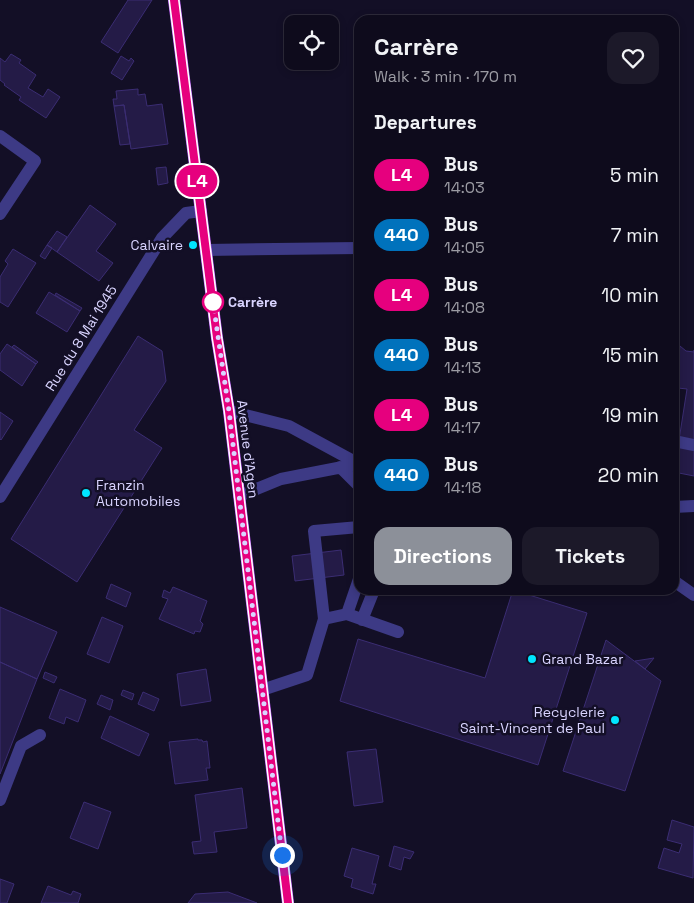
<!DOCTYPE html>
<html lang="en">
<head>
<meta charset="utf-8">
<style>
  body { margin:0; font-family:"Space Grotesk",sans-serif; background:#1c1929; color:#f1f3f6; height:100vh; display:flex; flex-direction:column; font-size:19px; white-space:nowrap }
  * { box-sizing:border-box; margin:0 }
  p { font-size:16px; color:#9b9ba3 }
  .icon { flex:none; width:28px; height:28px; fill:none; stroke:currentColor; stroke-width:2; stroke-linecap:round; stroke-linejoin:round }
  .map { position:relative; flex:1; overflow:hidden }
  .side { position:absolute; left:354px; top:15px; width:325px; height:580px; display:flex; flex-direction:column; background:#0e0b1c; border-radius:15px; box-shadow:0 2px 8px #0003,0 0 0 1px #2e2b3b }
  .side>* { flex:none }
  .badge { padding:0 10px; border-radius:16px; font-size:18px; line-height:32px }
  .tools { position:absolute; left:284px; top:15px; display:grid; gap:10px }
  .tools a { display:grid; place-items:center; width:55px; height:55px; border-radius:10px; background:#0e0b1c; box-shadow:0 2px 8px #0003,0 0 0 1px #2e2b3b; font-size:25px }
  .you { position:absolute; width:25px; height:25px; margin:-12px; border:4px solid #fff; border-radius:50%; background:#1a73e8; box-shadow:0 0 0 8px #1a73e833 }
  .map>.badge { position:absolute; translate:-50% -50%; box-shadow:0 0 0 2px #fff }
  h2 { padding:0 20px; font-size:19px; line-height:45px }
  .round { display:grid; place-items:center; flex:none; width:52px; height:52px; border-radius:15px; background:#1c1929 }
  .summary { display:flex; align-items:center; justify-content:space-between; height:85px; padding:0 20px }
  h1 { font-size:24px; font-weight:700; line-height:38px }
  .cta { display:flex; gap:10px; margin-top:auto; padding:10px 20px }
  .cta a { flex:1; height:58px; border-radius:15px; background:#8c9099; color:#fff; font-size:20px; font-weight:700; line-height:58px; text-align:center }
  .cta a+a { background:#1c1929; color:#f1f3f6 }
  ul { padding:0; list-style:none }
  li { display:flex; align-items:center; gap:15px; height:60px; padding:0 20px }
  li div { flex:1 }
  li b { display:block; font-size:19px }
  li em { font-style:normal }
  li .badge { min-width:55px; font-weight:700; text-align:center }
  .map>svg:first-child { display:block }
  .building { fill:#241b47; stroke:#3b2d73 }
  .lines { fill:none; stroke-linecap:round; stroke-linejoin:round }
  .minor { stroke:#3d3a85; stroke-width:12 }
  .major { stroke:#c25bff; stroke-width:12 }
  .line-casing { stroke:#fff; stroke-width:11 }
  .line { stroke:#e6007e; stroke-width:8 }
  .walk { stroke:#d9d4ff; stroke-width:5; stroke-dasharray:0 9 }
  .poi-dot { fill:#00e5ff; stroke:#130f26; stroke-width:2 }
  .stop-dot { fill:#fff; stroke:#e6007e; stroke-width:2.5 }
  .labels { text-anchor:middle; stroke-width:5; stroke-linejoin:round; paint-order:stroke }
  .poi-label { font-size:14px; fill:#d9d4ff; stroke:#130f26; text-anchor:end }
  .stop-label { font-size:14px; font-weight:bold; fill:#d9d4ff; stroke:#130f26; text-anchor:start }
  .street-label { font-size:14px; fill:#d9d4ff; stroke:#130f26 }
</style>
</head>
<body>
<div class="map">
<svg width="694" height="903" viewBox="0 0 694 903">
  <rect width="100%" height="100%" fill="#130f26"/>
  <path class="building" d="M 128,0 L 152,0 L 118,53 L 101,42 Z
    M 11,54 L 21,60 L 19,63 L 36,75 L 28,88 L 43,97 L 48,89 L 60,97 L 46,118 L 19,100 L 21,97 L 4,85 L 5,84 L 0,80 L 0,58 L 5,62 Z
    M 121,56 L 129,61 L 131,58 L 134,61 L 122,80 L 111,73 Z
    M 138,89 L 138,95 L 145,94 L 147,106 L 162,104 L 168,144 L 131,149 L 124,105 L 114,106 L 113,99 L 117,99 L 116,91 Z
    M 124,105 L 130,144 L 120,145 L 114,106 Z
    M 166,167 L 168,183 L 158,185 L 156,168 Z
    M 90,205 L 116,224 L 96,251 L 113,263 L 99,281 L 57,252 Z
    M 57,231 L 67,237 L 57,252 L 47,245 Z
    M 47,245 L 52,248 L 45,259 L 40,256 Z
    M 13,249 L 36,263 L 8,307 L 0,302 L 0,277 L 8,264 L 5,261 Z
    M 49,292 L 80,311 L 67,332 L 36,313 Z
    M 56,293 L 82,308 L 80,311 L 55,295 Z
    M 138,336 L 162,351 L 166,381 L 134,430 L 162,448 L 77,582 L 11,539 Z
    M 7,344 L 36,364 L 22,386 L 0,370 L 0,354 Z
    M 14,345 L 38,362 L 36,364 L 12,347 Z
    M 680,346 L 686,351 L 694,352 L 694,350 L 694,476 L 674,472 L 687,389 L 678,388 L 674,389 Z
    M 0,412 L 13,421 L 1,440 L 0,439 Z
    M 341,550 L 344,575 L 295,581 L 292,556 Z
    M 111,584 L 131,593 L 126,607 L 106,598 Z
    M 173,587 L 207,601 L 200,621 L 203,624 L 200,632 L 195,631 L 194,634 L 159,619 L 168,599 L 162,597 L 164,590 L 170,593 Z
    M 513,590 L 587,613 L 538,765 L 340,701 L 358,639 L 485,678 Z
    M 0,607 L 57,632 L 37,679 L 0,662 Z
    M 102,617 L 123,626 L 109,663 L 87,654 Z
    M 606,640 L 661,681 L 625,791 L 563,771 Z
    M 654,658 L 645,669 L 635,661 Z
    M 0,662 L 37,679 L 0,774 Z
    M 206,669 L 211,701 L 181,706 L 177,674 Z
    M 45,672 L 57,677 L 54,683 L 43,678 Z
    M 60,689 L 86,700 L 78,722 L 66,717 L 64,724 L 49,718 Z
    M 123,690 L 134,694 L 132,700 L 121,695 Z
    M 143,692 L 159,699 L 154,711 L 138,704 Z
    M 101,695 L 113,700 L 110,710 L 97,704 Z
    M 110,716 L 149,734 L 139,756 L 101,738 Z
    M 198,739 L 198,740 L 202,740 L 203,742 L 207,741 L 210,768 L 206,768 L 208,780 L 175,784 L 169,742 Z
    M 376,749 L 383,802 L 354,806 L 347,752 Z
    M 242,788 L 247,828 L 214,832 L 217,852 L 194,854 L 192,842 L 201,841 L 195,795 Z
    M 84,802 L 111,812 L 98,849 L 70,838 Z
    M 672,820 L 694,827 L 693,878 L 658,868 L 664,848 L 679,853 L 682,844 L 667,840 Z
    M 394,846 L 414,852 L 410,859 L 404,857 L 401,870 L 389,866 Z
    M 352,848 L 379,856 L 372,884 L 376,884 L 373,894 L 351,887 L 353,879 L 344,876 Z
    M 0,879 L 14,884 L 7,903 L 0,903 Z
    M 48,886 L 71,895 L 73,891 L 81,894 L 78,903 L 41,903 Z
    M 228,892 L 257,903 L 188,903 L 195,894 Z"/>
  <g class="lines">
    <path class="minor" d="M 0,136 L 35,161 L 0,214
      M 206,250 L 359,248
      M 229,411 L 289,426 L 359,464
      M 674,441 L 694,445
      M 340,467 L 359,486
      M 239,496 L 281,479 L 358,464
      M 0,497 L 162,238 L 186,213 L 201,211
      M 674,507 L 694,506
      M 674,581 L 694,595
      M 347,614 L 359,579
      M 324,619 L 347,614 L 398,632
      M 362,620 L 374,590
      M 262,690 L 307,675 L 324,619 L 314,531 L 359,527
      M 0,800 L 21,746 L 40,735"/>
    <path class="major" d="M 174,0 L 217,338 L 229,411 L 288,903"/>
  </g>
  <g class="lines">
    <defs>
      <path id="line" d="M 174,0 L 217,338 L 229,411 L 288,903"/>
    </defs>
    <use href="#line" class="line-casing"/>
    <use href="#line" class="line"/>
    <path class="walk" d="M 213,302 L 229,411 L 282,855"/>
  </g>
  <g class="poi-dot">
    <circle cx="193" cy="245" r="5"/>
    <circle cx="86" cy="493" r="5"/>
    <circle cx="532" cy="659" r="5"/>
    <circle cx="615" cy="720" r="5"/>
  </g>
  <circle class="stop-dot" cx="213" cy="302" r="10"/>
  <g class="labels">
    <g class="poi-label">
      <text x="183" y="250">Calvaire</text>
      <text x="96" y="490" text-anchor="start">Franzin<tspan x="96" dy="16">Automobiles</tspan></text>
      <text x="542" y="664" text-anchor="start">Grand Bazar</text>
      <text x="605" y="717">Recyclerie<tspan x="605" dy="16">Saint-Vincent de Paul</tspan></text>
    </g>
    <g class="stop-label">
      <text x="228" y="307">Carrère</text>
    </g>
    <g class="street-label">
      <text transform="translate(81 338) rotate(-58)" y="5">Rue du 8 Mai 1945</text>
      <text transform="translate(248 449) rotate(83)" y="5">Avenue d'Agen</text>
    </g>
  </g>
</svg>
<div class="tools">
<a><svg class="icon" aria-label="locate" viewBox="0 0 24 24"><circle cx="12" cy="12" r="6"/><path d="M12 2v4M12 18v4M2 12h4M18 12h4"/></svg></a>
</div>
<div class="you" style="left:282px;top:855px"></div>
<b class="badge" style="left:197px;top:181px;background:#e6007e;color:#fff">L4</b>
<section class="side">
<div class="summary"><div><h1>Carrère</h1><p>Walk · 3 min · 170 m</p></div><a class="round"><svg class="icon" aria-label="heart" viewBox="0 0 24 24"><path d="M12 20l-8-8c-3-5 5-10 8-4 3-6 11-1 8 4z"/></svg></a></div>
<h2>Departures</h2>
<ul>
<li><span class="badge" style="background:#e6007e;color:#fff">L4</span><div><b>Bus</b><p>14:03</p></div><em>5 min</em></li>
<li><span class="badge" style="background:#0072bc;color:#fff">440</span><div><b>Bus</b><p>14:05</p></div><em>7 min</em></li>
<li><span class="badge" style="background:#e6007e;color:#fff">L4</span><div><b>Bus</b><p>14:08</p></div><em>10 min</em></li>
<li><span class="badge" style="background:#0072bc;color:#fff">440</span><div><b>Bus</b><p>14:13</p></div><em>15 min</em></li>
<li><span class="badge" style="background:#e6007e;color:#fff">L4</span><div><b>Bus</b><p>14:17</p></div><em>19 min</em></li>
<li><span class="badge" style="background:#0072bc;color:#fff">440</span><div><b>Bus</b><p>14:18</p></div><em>20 min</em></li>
</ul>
<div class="cta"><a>Directions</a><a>Tickets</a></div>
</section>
</div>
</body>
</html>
